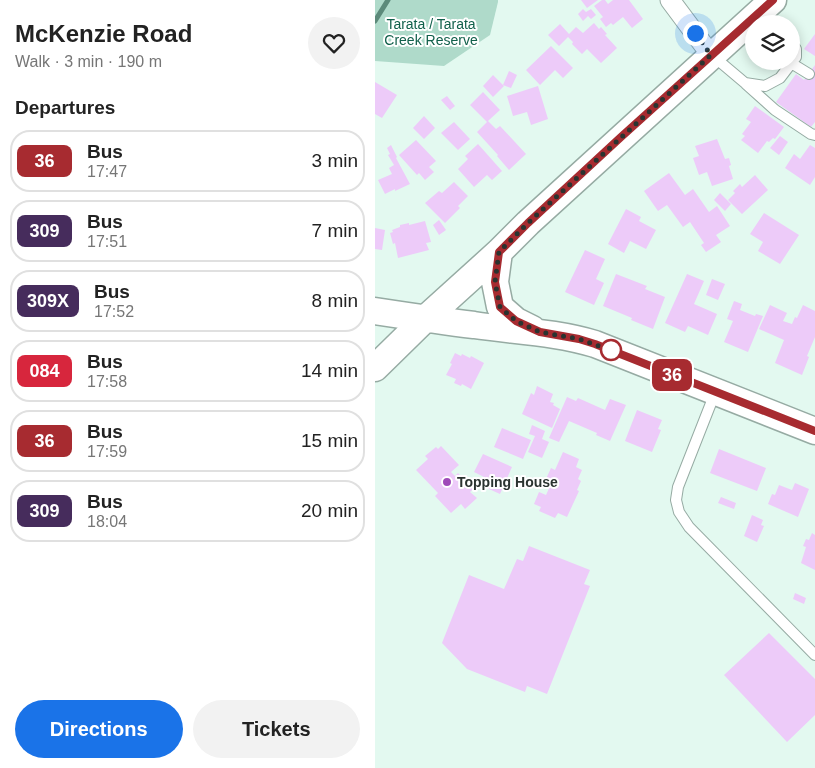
<!DOCTYPE html>
<html lang="en">
<head>
<meta charset="utf-8">
<style>
  body { margin:0; font-family:Arial,sans-serif; background:#f2f2f2; color:#222; height:100vh; display:flex; flex-direction:column; font-size:19px; white-space:nowrap }
  * { box-sizing:border-box; margin:0 }
  p { font-size:16px; color:#767676 }
  .icon { flex:none; width:28px; height:28px; fill:none; stroke:currentColor; stroke-width:2; stroke-linecap:round; stroke-linejoin:round }
  .map { position:relative; flex:1; overflow:hidden }
  .sheet { display:flex; flex-direction:column; background:#fff; width:375px }
  .sheet>* { flex:none }
  .badge { padding:0 10px; border-radius:8px; font-size:18px; line-height:32px }
  .tools { position:absolute; left:370px; top:15px; display:grid; gap:10px }
  .tools a { display:grid; place-items:center; width:55px; height:55px; border-radius:50%; background:#fff; box-shadow:0 2px 12px #0003; font-size:25px }
  .you { position:absolute; width:25px; height:25px; margin:-12px; border:4px solid #fff; border-radius:50%; background:#1a73e8; box-shadow:0 0 0 8px #1a73e833 }
  .map>.badge { position:absolute; translate:-50% -50%; box-shadow:0 0 0 2px #fff }
  h2 { padding:0 15px; font-size:19px; line-height:45px }
  .round { display:grid; place-items:center; flex:none; width:52px; height:52px; border-radius:26px; background:#f2f2f2 }
  .headline { display:flex; align-items:center; justify-content:space-between; height:85px; padding:0 15px }
  h1 { font-size:24px; font-weight:600; line-height:38px }
  .primary-button { display:flex; gap:10px; margin-top:auto; padding:10px 15px }
  .primary-button a { flex:1; height:58px; border-radius:30px; background:#1a73e8; color:#fff; font-size:20px; font-weight:600; line-height:58px; text-align:center }
  .primary-button a+a { background:#f2f2f2; color:#222 }
  ul { padding:0; list-style:none }
  li { display:flex; align-items:center; gap:15px; height:62px; margin:0 10px 8px; padding:0 5px; border:2px solid #e0e0e0; border-radius:20px }
  li div { flex:1 }
  li b { display:block; font-size:19px }
  li em { font-style:normal }
  li .badge { min-width:55px; font-weight:700; text-align:center }
  main { display:flex; flex:1; min-height:0 }
  .map>svg:first-child { display:block }
  .green { fill:#afdaca }
  .lines { fill:none; stroke-linecap:round; stroke-linejoin:round }
  .stream { stroke:#5c8a7a; stroke-width:5 }
  .building { fill:#edcbf9 }
  .lane-casing { stroke:#96aba3; stroke-width:12 }
  .street-casing { stroke:#96aba3; stroke-width:21 }
  .secondary-casing { stroke:#96aba3; stroke-width:29 }
  .lane { stroke:#fff; stroke-width:10 }
  .street { stroke:#fff; stroke-width:19 }
  .secondary { stroke:#fff; stroke-width:26 }
  .line-casing { stroke:#fff; stroke-width:11 }
  .line { stroke:#a72b30; stroke-width:8 }
  .walk { stroke:#2a3330; stroke-width:5; stroke-dasharray:0 9 }
  .stop-dot { fill:#fff; stroke:#a72b30; stroke-width:2.5 }
  .poi-dot { fill:#9f4ab9; stroke:#fff; stroke-width:2 }
  .labels { text-anchor:middle; stroke-width:4; stroke-linejoin:round; paint-order:stroke }
  .park-label { font-size:14px; fill:#11604b; stroke:#fff }
  .poi-label { font-size:14px; font-weight:bold; fill:#2a3330; stroke:#fff; text-anchor:start }
</style>
</head>
<body>
<main>
<section class="sheet">
<div class="headline"><div><h1>McKenzie Road</h1><p>Walk · 3 min · 190 m</p></div><a class="round"><svg class="icon" aria-label="heart" viewBox="0 0 24 24"><path d="M12 20l-8-8c-3-5 5-10 8-4 3-6 11-1 8 4z"/></svg></a></div>
<h2>Departures</h2>
<ul>
<li><span class="badge" style="background:#a72b30;color:#fff">36</span><div><b>Bus</b><p>17:47</p></div><em>3 min</em></li>
<li><span class="badge" style="background:#462c5c;color:#fff">309</span><div><b>Bus</b><p>17:51</p></div><em>7 min</em></li>
<li><span class="badge" style="background:#462c5c;color:#fff">309X</span><div><b>Bus</b><p>17:52</p></div><em>8 min</em></li>
<li><span class="badge" style="background:#d7263d;color:#fff">084</span><div><b>Bus</b><p>17:58</p></div><em>14 min</em></li>
<li><span class="badge" style="background:#a72b30;color:#fff">36</span><div><b>Bus</b><p>17:59</p></div><em>15 min</em></li>
<li><span class="badge" style="background:#462c5c;color:#fff">309</span><div><b>Bus</b><p>18:04</p></div><em>20 min</em></li>
</ul>
<div class="primary-button"><a>Directions</a><a>Tickets</a></div>
</section>
<div class="map">
<svg width="440" height="768" viewBox="0 0 440 768">
  <rect width="100%" height="100%" fill="#e3f9f0"/>
  <path class="green" d="M 0,0 L 123,0 L 123,2 L 115,35 L 69,66 L 0,61 Z"/>
  <g class="lines">
    <path class="stream" d="M 0,21 L 13,0"/>
  </g>
  <path class="building" d="M 206,0 L 223,0 L 212,8 Z
    M 227,0 L 230,0 L 233,4 L 238,0 L 254,0 L 268,19 L 257,28 L 248,17 L 238,25 L 236,23 L 231,27 L 225,19 L 228,17 L 219,6 Z
    M 208,9 L 211,12 L 216,9 L 221,15 L 216,19 L 213,16 L 208,21 L 203,14 Z
    M 219,23 L 224,29 L 226,27 L 232,34 L 230,35 L 242,48 L 226,63 L 212,49 L 207,54 L 197,44 L 198,42 L 193,37 L 184,46 L 173,35 L 185,24 L 194,34 L 201,27 L 208,33 Z
    M 440,34 L 440,56 L 429,49 Z
    M 176,46 L 198,68 L 188,78 L 180,70 L 165,85 L 151,70 Z
    M 440,65 L 440,122 L 436,127 L 401,102 L 421,74 L 429,80 Z
    M 134,71 L 142,75 L 136,88 L 128,85 Z
    M 118,75 L 129,86 L 118,97 L 108,86 Z
    M 0,82 L 22,95 L 7,118 L 0,114 Z
    M 163,86 L 173,119 L 156,125 L 152,112 L 138,116 L 132,96 Z
    M 108,92 L 125,110 L 113,121 L 121,129 L 125,126 L 151,154 L 134,170 L 122,156 L 123,155 L 102,132 L 112,122 L 95,105 Z
    M 72,96 L 80,106 L 75,110 L 66,100 Z
    M 380,106 L 409,127 L 400,139 L 398,138 L 394,142 L 392,141 L 383,153 L 366,140 L 370,136 L 367,134 L 376,122 L 371,119 Z
    M 49,116 L 60,128 L 49,139 L 38,128 Z
    M 79,122 L 95,139 L 83,150 L 66,133 Z
    M 405,136 L 413,142 L 404,155 L 395,148 Z
    M 342,139 L 350,159 L 354,158 L 356,165 L 354,166 L 358,179 L 337,186 L 332,172 L 324,175 L 318,158 L 324,156 L 320,146 Z
    M 41,140 L 61,161 L 54,167 L 59,172 L 50,180 L 44,173 L 42,175 L 24,155 Z
    M 103,144 L 127,171 L 117,180 L 112,175 L 99,187 L 83,169 L 93,159 L 90,156 Z
    M 16,145 L 22,157 L 21,158 L 35,184 L 20,191 L 20,189 L 10,194 L 3,180 L 17,174 L 14,168 L 19,165 L 13,155 L 15,154 L 12,148 Z
    M 435,145 L 440,148 L 440,177 L 435,185 L 410,168 L 419,154 L 425,159 Z
    M 294,173 L 310,195 L 318,189 L 334,212 L 342,206 L 355,226 L 341,235 L 346,242 L 331,252 L 326,245 L 329,243 L 315,222 L 308,227 L 292,205 L 283,211 L 269,191 Z
    M 380,175 L 393,190 L 367,214 L 353,200 L 360,193 L 358,191 L 365,184 L 367,187 Z
    M 79,182 L 93,196 L 83,206 L 85,208 L 70,223 L 50,203 L 64,191 L 67,193 Z
    M 345,193 L 356,204 L 350,211 L 339,200 Z
    M 251,209 L 266,217 L 264,221 L 281,230 L 271,249 L 255,241 L 249,253 L 233,244 Z
    M 389,213 L 424,235 L 405,264 L 383,251 L 388,242 L 375,234 Z
    M 64,220 L 71,230 L 64,235 L 58,225 Z
    M 50,221 L 56,242 L 51,243 L 54,250 L 23,258 L 20,243 L 18,244 L 15,233 L 18,232 L 17,230 L 25,227 L 25,225 L 34,223 L 34,225 Z
    M 0,228 L 10,230 L 7,250 L 0,249 Z
    M 210,250 L 230,259 L 221,279 L 229,283 L 219,305 L 190,292 Z
    M 241,274 L 272,286 L 270,289 L 290,297 L 278,329 L 256,320 L 257,318 L 228,306 Z
    M 312,274 L 329,281 L 319,304 L 342,314 L 333,335 L 313,326 L 310,332 L 290,323 Z
    M 337,279 L 350,284 L 343,300 L 331,295 Z
    M 359,301 L 367,304 L 365,310 L 380,316 L 381,314 L 388,316 L 373,352 L 349,342 L 358,321 L 352,319 Z
    M 395,305 L 412,313 L 408,321 L 417,324 L 420,317 L 422,318 L 428,305 L 440,311 L 440,337 L 432,356 L 434,357 L 427,375 L 400,363 L 409,340 L 384,329 Z
    M 80,353 L 86,356 L 87,354 L 95,358 L 96,356 L 109,363 L 96,389 L 87,384 L 86,386 L 79,383 L 81,379 L 71,375 L 77,364 L 75,363 Z
    M 162,386 L 178,394 L 175,402 L 179,403 L 178,405 L 185,409 L 177,428 L 147,414 L 156,393 L 159,395 Z
    M 192,397 L 201,401 L 203,398 L 230,410 L 235,399 L 251,405 L 235,441 L 221,435 L 222,433 L 194,421 L 184,442 L 174,438 Z
    M 262,410 L 287,420 L 283,429 L 286,430 L 277,452 L 250,441 Z
    M 157,425 L 170,431 L 167,439 L 174,442 L 167,458 L 153,452 L 160,436 L 154,434 Z
    M 127,428 L 156,440 L 148,459 L 119,447 Z
    M 66,446 L 84,465 L 76,472 L 80,476 L 83,473 L 98,489 L 95,492 L 102,498 L 90,509 L 86,504 L 76,513 L 60,496 L 63,493 L 41,470 L 53,459 L 50,456 L 61,447 L 63,449 Z
    M 344,449 L 391,468 L 382,491 L 335,473 Z
    M 188,452 L 204,459 L 201,467 L 207,470 L 203,479 L 206,481 L 202,490 L 204,491 L 192,517 L 183,513 L 180,518 L 164,511 L 166,507 L 159,504 L 164,492 L 171,495 L 176,484 L 170,481 L 176,468 L 180,470 Z
    M 108,454 L 137,467 L 125,494 L 105,485 L 109,477 L 99,472 Z
    M 420,483 L 434,489 L 423,517 L 393,504 L 397,494 L 400,495 L 404,485 L 417,490 Z
    M 346,497 L 361,503 L 359,509 L 343,503 Z
    M 377,515 L 388,520 L 386,525 L 389,526 L 382,542 L 369,536 Z
    M 437,533 L 440,535 L 440,570 L 426,563 L 431,547 L 428,546 L 431,539 L 434,540 Z
    M 154,546 L 215,570 L 209,584 L 215,586 L 172,694 L 152,686 L 150,692 L 92,669 L 67,643 L 94,575 L 129,589 L 142,559 L 148,561 Z
    M 420,593 L 431,598 L 429,604 L 418,599 Z
    M 394,633 L 440,679 L 440,715 L 412,742 L 349,675 Z"/>
  <g class="lines">
    <defs>
      <path id="lane" d="M 386,12 L 400,24
        M 338,56 L 370,83 L 390,86 L 405,78 L 421,57 L 421,49 L 416,42
        M 416,63 L 434,74
        M 371,84 L 400,110 L 436,134 L 440,135
        M 340,393 L 303,487 L 301,500 L 304,512 L 314,527 L 440,655"/>
      <path id="street" d="M 295,0 L 336,55"/>
      <path id="secondary" d="M 124,252 L 120,282 L 125,307 L 141,321 L 157,329
        M 0,311 C 33,316 66,321 99,325 C 140,331 181,332 220,344 L 440,431
        M 0,368 L 50,319 L 124,252 L 153,223 L 398,0"/>
    </defs>
    <use href="#lane" class="lane-casing"/>
    <use href="#street" class="street-casing"/>
    <use href="#secondary" class="secondary-casing"/>
    <use href="#lane" class="lane"/>
    <use href="#street" class="street"/>
    <use href="#secondary" class="secondary"/>
  </g>
  <g class="lines">
    <defs>
      <path id="line" d="M 398,0 L 246,137 L 153,223 L 124,252 L 120,282 L 125,307 L 141,321 L 165,332 L 204,339 L 220,344 L 440,431"/>
    </defs>
    <use href="#line" class="line-casing"/>
    <use href="#line" class="line"/>
    <path class="walk" d="M 236,350 L 238,351 L 204,339 L 165,332 L 141,321 L 125,307 L 120,282 L 124,252 L 153,223 L 336,55 L 320,33"/>
  </g>
  <circle class="stop-dot" cx="236" cy="350" r="10"/>
  <circle class="poi-dot" cx="72" cy="482" r="5"/>
  <g class="labels">
    <g class="park-label">
      <text x="56" y="29">Tarata / Tarata<tspan x="56" dy="16">Creek Reserve</tspan></text>
    </g>
    <g class="poi-label">
      <text x="82" y="487">Topping House</text>
    </g>
  </g>
</svg>
<div class="tools">
<a><svg class="icon" aria-label="layers" viewBox="0 0 24 24"><path d="M12 4l9 5-9 5-9-5zM3 14l9 5 9-5"/></svg></a>
</div>
<div class="you" style="left:320px;top:33px"></div>
<b class="badge" style="left:297px;top:375px;background:#a72b30;color:#fff">36</b>
</div>
</main>
</body>
</html>
